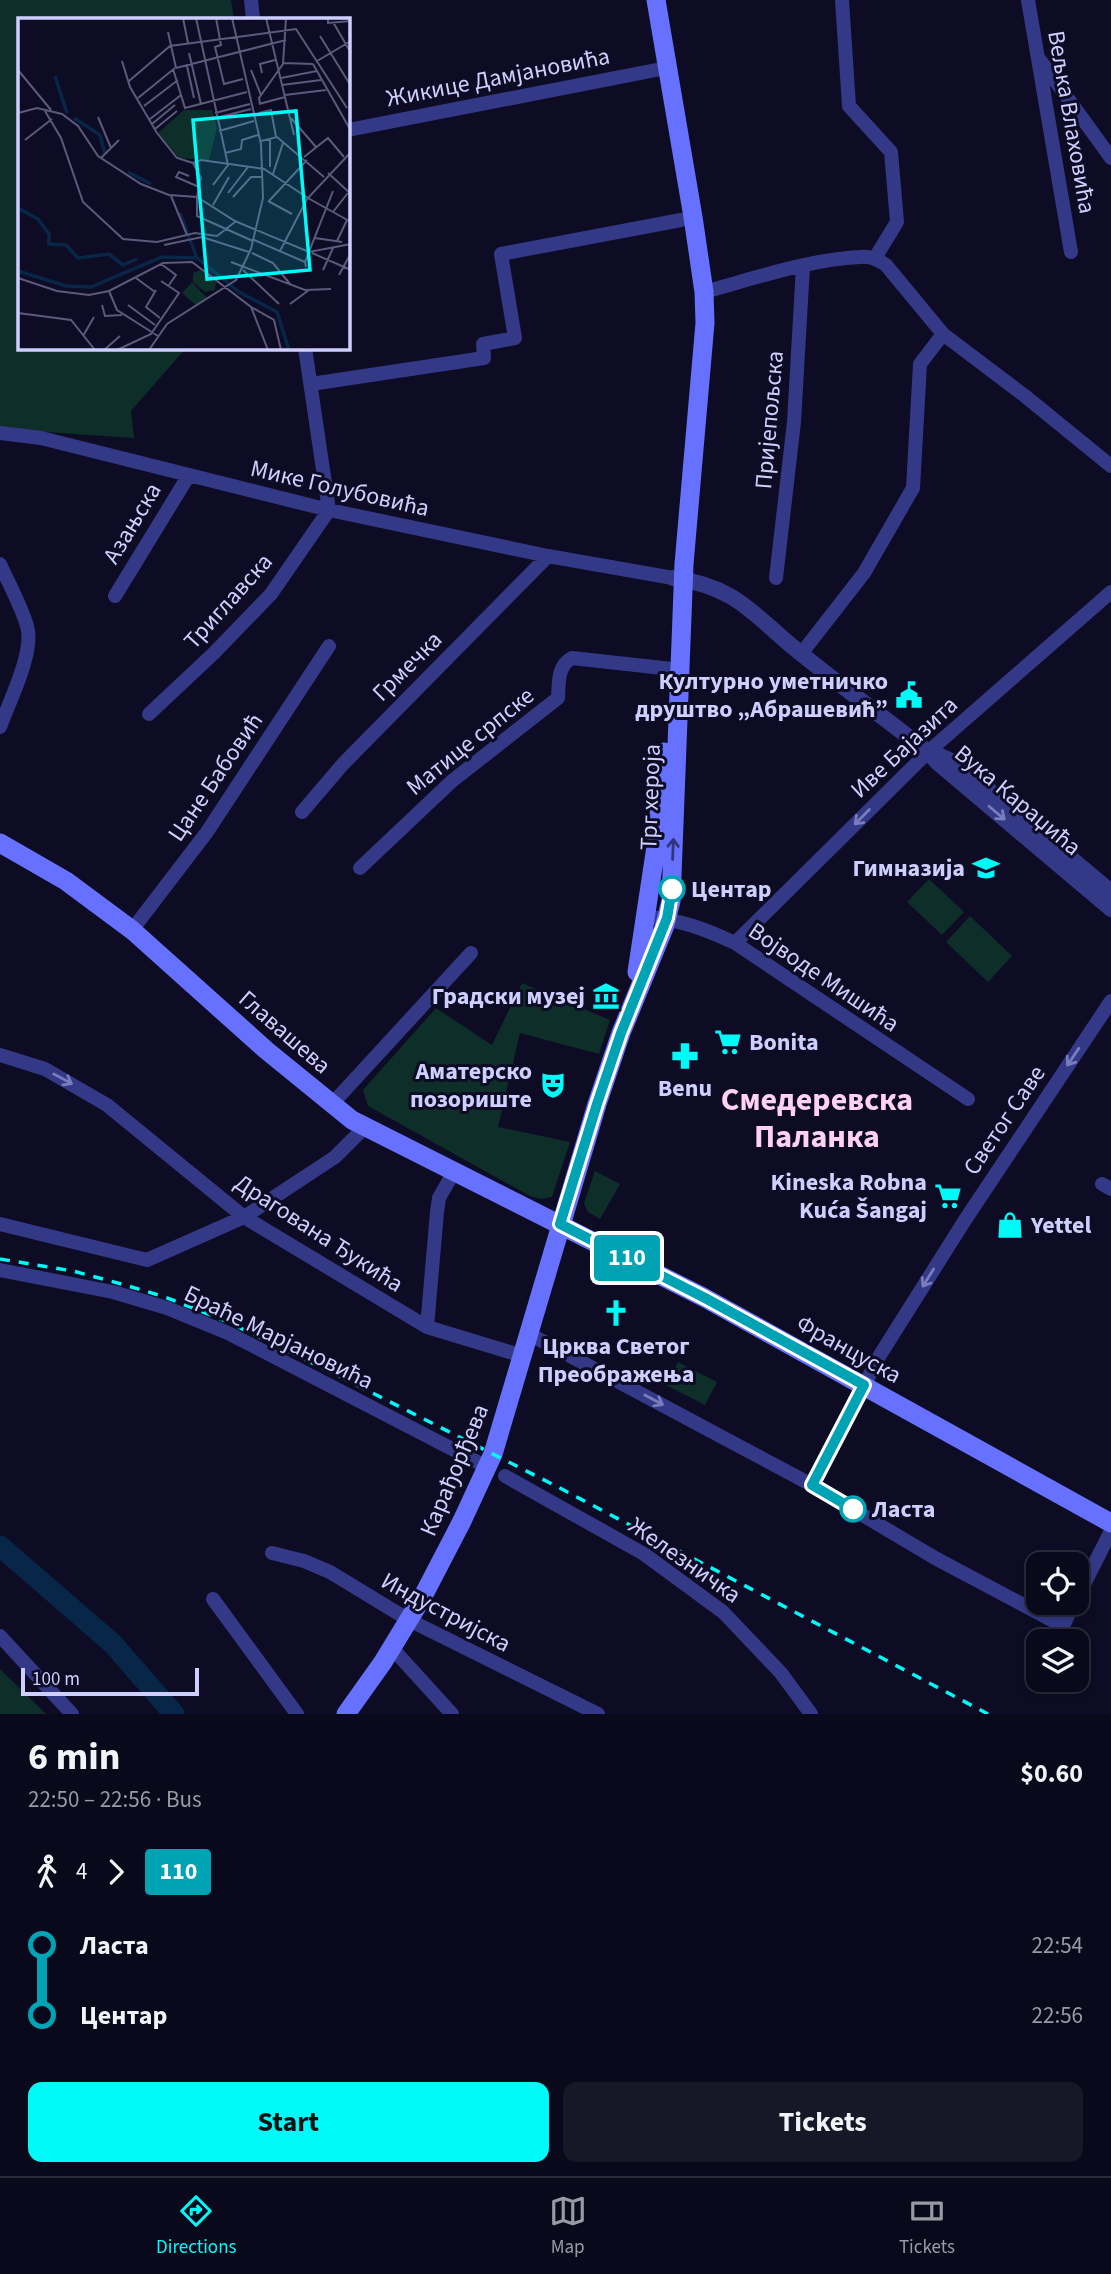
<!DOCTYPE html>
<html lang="en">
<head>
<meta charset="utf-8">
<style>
  body { margin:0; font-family:"Source Sans 3",sans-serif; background:#181728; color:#f1f3f6; height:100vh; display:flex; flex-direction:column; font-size:26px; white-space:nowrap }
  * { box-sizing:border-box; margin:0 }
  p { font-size:23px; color:#999aa3 }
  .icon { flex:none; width:38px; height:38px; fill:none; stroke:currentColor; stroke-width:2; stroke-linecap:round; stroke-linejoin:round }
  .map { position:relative; height:1714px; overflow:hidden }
  .drawer { display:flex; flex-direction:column; background:#0a091b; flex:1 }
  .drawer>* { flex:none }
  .badge { padding:0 14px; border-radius:5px; font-size:24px; line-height:46px }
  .fabs { position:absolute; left:1026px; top:1552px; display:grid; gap:14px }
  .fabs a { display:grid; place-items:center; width:63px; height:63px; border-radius:14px; background:#0a091b; box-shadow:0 4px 10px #0003,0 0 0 2px #2a2a3a; font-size:35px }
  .scale { position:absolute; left:21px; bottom:18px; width:178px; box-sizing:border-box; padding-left:7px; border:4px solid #cfcfff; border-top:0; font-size:19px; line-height:24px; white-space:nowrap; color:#cfcfff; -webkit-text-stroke:5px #0d0c24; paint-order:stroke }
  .map>.badge { position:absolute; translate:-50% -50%; box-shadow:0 0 0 4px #fff }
  .legs { display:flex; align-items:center; gap:10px; height:77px; padding:0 28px; font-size:23px }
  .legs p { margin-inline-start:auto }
  .overview { display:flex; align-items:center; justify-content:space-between; height:119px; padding:0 28px }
  h1 { font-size:38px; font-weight:700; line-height:52px }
  .action { display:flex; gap:14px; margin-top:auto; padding:14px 28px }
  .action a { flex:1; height:80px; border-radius:14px; background:#00faf8; color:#111; font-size:28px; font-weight:700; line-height:80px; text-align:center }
  .action a+a { background:#181728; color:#f1f3f6 }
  ul { padding:0 28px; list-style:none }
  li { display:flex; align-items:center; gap:24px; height:70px; font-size:26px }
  li i { display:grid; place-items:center; width:10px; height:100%; margin:0 9px; background:currentColor }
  li i::after { content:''; width:18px; height:18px; margin:-9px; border:5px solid; border-radius:50%; background:#0a091b }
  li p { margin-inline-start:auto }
  li:first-child i { background:linear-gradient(#0000 50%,currentColor 0) }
  li:last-child i { background:linear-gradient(currentColor 50%,#0000 0) }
  .dock { display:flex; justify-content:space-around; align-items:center; height:98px; border-top:2px solid #2a2a3a; background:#0a091b; font-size:19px; color:#999aa3 }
  .dock a { display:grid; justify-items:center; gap:4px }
  .dock .selected { color:#00faf8 }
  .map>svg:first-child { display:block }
  .green { fill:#0e2e2a }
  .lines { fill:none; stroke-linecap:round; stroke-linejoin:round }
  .river { stroke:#072648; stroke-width:21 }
  .minor { stroke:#333987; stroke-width:14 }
  .tertiary { stroke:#333987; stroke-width:16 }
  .secondary { stroke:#6672ff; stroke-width:19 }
  .rail { stroke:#00faf8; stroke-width:3.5; stroke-dasharray:10 9; stroke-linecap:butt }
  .oneway { stroke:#797cbd }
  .oneway2 { stroke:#31357c }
  .line-1-casing { stroke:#fff; stroke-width:16 }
  .line-1 { stroke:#00a3b4; stroke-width:10 }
  .stop-1-dot { fill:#fff; stroke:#00a3b4; stroke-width:3.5 }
  .labels { text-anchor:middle; stroke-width:6; stroke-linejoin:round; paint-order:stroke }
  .street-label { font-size:24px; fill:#cfcfff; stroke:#0d0c24 }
  .poi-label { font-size:24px; font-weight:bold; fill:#cfcfff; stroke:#0d0c24; text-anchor:end }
  .stop-label { font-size:24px; font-weight:bold; fill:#cfcfff; stroke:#0d0c24; text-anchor:start }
  .district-label { font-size:32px; font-weight:bold; fill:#ffd1f3; stroke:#0d0c24 }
  .inset-river { fill:none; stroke:#072648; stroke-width:3.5 }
  .inset-road { fill:none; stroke:#5b5a7c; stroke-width:2 }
  .view { fill:#00faf8; fill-opacity:0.15; stroke:#00faf8; stroke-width:3.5 }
  .inset-edge { fill:none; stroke:#cfcfff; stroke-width:3.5 }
</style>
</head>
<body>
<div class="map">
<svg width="1111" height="1714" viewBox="0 0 1111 1714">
  <rect width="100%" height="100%" fill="#0d0c24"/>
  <path class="green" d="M 0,0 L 231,0 L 234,19 L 19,19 L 19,348 L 186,348 L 131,411 L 134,438 L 0,429 Z
    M 929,879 L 964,912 L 942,935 L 907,902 Z
    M 970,916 L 1012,956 L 988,982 L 946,942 Z
    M 522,983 L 610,1020 L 599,1054 L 520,1033 L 498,1127 L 570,1142 L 552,1197 L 541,1199 L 530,1196 L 368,1106 L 363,1090 L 436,1008 L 492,1045 Z
    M 595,1171 L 620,1184 L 600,1219 L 588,1212 L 584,1203 Z
    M 678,1362 L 717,1382 L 705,1405 L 666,1385 Z
    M 0,1669 L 46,1714 L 0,1714 Z"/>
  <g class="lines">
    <path class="river" d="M 0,1546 L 113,1644 L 174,1714"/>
    <path class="minor" d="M 251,0 L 253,19
      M 842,0 L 849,106 L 891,152 L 897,222 L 875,258
      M 1028,0 L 1071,252
      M 1040,60 L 1111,158
      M 348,130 L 656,70
      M 704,292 C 752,279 811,259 860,257 C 870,256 877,259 886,265 L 943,334 L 1025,396 L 1111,466
      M 311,384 L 484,358 L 483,344 L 515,338 L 501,254 L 681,220
      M 0,433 L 41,438 L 329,510 L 548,556 L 673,578
      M 0,564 C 9,584 21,605 27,626 C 35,651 9,702 0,727
      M 776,578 L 794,422 L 803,266
      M 115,596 L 189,475
      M 801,654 L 864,573 L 913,488 L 920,364 L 943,334
      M 149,714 L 214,653 L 271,594 L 329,510 L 305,348
      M 302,812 L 343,764 L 548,556
      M 360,868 L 452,781 L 558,698 C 559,683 557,666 572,658 L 681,670
      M 645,917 C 679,919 705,929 735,943 L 968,1099
      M 132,930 L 207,832 L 329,646
      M 735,943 L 928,752 L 1111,592
      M 0,1055 L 45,1069 L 107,1105 L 244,1217 L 427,1327 L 523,1356
      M 332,1104 L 471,953
      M 1102,1184 L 1111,1189
      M 0,1224 L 147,1260 L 244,1217 L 335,1157 L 365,1127
      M 0,1270 L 113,1292 L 167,1308 L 228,1333 L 487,1467
      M 427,1327 L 437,1212 L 439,1198 L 455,1170
      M 529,1334 L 812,1485 L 935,1558 L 1063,1626 L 1067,1642
      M 505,1476 L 644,1554 L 723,1612 L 781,1673 L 811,1714
      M 812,1485 L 880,1355 L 965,1220 L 1111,1001
      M 272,1553 L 304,1561 L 330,1572 L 409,1620 L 598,1714
      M 213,1599 L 297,1714
      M 1076,1600 L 1111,1531
      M 1063,1626 L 1074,1603
      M 0,1636 L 72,1714
      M 392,1648 L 452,1714
      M 1070,1680 L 1071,1685"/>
    <path class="tertiary" d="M 673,578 C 740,587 755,618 804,656 C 845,689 887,720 928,752 L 938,763 L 1111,909
      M 934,753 L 958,764 L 1111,892"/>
    <path class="secondary" d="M 0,843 L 66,881 L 132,930 L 266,1050 L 352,1120 L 705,1298 L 1111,1523
      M 637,972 L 657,840 L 664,752
      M 346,1714 L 383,1662 L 422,1598 L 462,1521 L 493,1454 L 597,1104 L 621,1033 L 664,928 L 671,901 L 684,564 L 705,323 L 704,292 L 693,217 L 656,0"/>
    <path class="rail" d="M 0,1259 L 73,1271 L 125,1285 L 165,1297 L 228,1322 L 343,1378 L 556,1486 L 988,1714"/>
  </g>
  <defs><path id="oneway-shaft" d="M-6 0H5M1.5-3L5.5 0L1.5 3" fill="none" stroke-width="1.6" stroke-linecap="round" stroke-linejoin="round" transform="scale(1.75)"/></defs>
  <g class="oneway">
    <use href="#oneway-shaft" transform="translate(997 813) rotate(40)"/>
    <use href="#oneway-shaft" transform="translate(862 817) rotate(135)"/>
    <use href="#oneway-shaft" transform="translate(1073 1057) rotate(124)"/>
    <use href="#oneway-shaft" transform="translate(63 1079) rotate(28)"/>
    <use href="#oneway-shaft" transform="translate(928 1278) rotate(122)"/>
    <use href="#oneway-shaft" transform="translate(654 1400) rotate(28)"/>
  </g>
  <use class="oneway2" href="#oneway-shaft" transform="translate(673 849) rotate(-88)"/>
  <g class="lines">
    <defs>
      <path id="line-1" d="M 672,889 L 667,918 L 621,1033 L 597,1104 L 560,1224 L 705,1298 L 864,1385 L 812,1485 L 853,1509"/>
    </defs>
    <use href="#line-1" class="line-1-casing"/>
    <use href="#line-1" class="line-1"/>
  </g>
  <defs>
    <symbol id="civic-bare" viewBox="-9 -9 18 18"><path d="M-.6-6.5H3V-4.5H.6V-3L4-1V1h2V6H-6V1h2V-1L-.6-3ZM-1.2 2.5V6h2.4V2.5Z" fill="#00faf8" stroke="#0d0c24" stroke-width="2.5" paint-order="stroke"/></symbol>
    <symbol id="school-bare" viewBox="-9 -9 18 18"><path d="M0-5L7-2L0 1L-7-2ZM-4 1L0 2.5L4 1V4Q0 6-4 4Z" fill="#00faf8" stroke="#0d0c24" stroke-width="2.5" paint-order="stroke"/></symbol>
    <symbol id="museum-bare" viewBox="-9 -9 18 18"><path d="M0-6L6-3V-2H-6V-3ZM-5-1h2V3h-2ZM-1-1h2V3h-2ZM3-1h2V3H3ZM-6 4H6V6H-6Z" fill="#00faf8" stroke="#0d0c24" stroke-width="2.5" paint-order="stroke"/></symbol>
    <symbol id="supermarket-bare" viewBox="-9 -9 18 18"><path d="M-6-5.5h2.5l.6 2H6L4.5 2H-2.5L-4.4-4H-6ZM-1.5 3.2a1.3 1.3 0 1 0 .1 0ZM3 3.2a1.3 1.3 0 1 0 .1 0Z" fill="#00faf8" stroke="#0d0c24" stroke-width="2.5" paint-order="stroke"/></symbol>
    <symbol id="pharmacy-bare" viewBox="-9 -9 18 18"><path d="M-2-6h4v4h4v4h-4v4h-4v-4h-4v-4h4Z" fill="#00faf8" stroke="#0d0c24" stroke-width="2.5" paint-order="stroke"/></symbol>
    <symbol id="theatre-bare" viewBox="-9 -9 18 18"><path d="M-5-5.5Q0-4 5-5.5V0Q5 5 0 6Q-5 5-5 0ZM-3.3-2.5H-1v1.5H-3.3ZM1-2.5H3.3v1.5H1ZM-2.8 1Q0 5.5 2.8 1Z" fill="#00faf8" stroke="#0d0c24" stroke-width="2.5" paint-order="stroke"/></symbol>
    <symbol id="shop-bare" viewBox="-9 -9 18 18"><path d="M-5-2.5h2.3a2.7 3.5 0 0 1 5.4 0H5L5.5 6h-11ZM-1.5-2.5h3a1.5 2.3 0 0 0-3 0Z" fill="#00faf8" stroke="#0d0c24" stroke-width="2.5" paint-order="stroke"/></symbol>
    <symbol id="church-bare" viewBox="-9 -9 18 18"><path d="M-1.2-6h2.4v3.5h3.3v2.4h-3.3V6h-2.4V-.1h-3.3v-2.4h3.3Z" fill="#00faf8" stroke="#0d0c24" stroke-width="2.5" paint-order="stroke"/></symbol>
  </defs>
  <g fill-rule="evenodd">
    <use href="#civic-bare" x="890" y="676" width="38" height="38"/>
    <use href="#school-bare" x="967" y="849" width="38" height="38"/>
    <use href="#museum-bare" x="587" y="977" width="38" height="38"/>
    <use href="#supermarket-bare" x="709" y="1023" width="38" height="38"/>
    <use href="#pharmacy-bare" x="666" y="1037" width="38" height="38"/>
    <use href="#theatre-bare" x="534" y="1066" width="38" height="38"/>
    <use href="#supermarket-bare" x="929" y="1177" width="38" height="38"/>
    <use href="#shop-bare" x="991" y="1206" width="38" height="38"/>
    <use href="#church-bare" x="597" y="1294" width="38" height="38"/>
  </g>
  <g class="stop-1-dot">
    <circle cx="672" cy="889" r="12"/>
    <circle cx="853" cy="1509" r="12"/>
  </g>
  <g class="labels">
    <g class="street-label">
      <text transform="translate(498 77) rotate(-11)" y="8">Жикице Дамјановића</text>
      <text transform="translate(1072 122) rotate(80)" y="8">Вељка Влаховића</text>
      <text transform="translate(769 420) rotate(-85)" y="8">Пријепољска</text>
      <text transform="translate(340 488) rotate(13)" y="8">Мике Голубовића</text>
      <text transform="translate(132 523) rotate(-59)" y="8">Азањска</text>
      <text transform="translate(228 601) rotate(-48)" y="8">Триглавска</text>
      <text transform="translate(407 666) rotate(-45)" y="8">Грмечка</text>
      <text transform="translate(470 741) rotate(-39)" y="8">Матице српске</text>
      <text transform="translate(904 747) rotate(-43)" y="8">Иве Бајазита</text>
      <text transform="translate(215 777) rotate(-56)" y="8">Цане Бабовић</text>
      <text transform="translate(650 797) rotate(-88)" y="8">Трг хероја</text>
      <text transform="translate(1018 800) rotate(40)" y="8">Вука Караџића</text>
      <text transform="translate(824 977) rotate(34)" y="8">Војводе Мишића</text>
      <text transform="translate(285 1032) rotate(41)" y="8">Главашева</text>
      <text transform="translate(1004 1120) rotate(-56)" y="8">Светог Саве</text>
      <text transform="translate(319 1233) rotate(33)" y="8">Драгована Ђукића</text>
      <text transform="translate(279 1337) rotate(26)" y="8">Браће Марјановића</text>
      <text transform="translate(849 1349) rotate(29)" y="8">Француска</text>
      <text transform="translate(454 1470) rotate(-67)" y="8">Карађорђева</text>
      <text transform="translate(685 1560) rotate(35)" y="8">Железничка</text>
      <text transform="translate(446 1612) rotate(28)" y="8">Индустријска</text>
    </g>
    <g class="poi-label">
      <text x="888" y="689">Културно уметничко<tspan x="888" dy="28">друштво „Абрашевић”</tspan></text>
      <text x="965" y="876">Гимназија</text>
      <text x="585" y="1004">Градски музеј</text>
      <text x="749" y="1050" text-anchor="start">Bonita</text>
      <text x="532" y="1079">Аматерско<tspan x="532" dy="28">позориште</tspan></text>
      <text x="685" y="1096" text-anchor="middle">Benu</text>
      <text x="927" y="1190">Kineska Robna<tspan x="927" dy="28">Kuća Šangaj</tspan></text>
      <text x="1031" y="1233" text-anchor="start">Yettel</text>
      <text x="616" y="1354" text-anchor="middle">Црква Светог<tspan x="616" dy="28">Преображења</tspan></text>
    </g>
    <g class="stop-label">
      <text x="691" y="897">Центар</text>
      <text x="872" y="1517">Ласта</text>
    </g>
    <g class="district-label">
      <text x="817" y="1110">Смедеревска<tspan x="817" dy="37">Паланка</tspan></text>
    </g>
  </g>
  <g transform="translate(18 18)">
    <rect width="332" height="332" fill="#0d0c24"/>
    <path d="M 166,92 L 194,92 L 199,110 L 191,142 L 161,140 L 140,115 ZM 182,252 L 198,264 L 197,272 L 187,274 L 175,264 L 175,255 ZM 174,264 L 189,280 L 178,287 L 164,275 Z" fill="#0e2e2a"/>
    <path class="inset-river" d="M 37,58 L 49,95M 56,100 L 82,117 L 87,136M 110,154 L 133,166M 0,190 L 20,201 L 31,216 L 31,226 L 48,227 L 60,240 L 91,236 L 105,247 L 119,241M 162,195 L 179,240M 0,253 L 48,268 L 73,269 L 144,239 L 179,240 L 221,274 L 259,294 L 271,332"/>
    <path class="inset-road" d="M 165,0 L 170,25M 178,0 L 210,147 L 195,167M 198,0 L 203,27 L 197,29 L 206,66 L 225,61M 248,0 L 276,117M 310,0 L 310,5 L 333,3M 315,4 L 333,35M 150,14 L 158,50M 302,18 L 333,68M 171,35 L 183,86M 104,43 L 112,69 L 139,115 L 159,140 L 175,145M 299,43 L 333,23M 265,45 L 295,46M 295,46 L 333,113M 169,48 L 176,80M 158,50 L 268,22M 155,51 L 167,90 L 229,74M 0,52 L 33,92M 233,52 L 243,77M 244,55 L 242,46 L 257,42M 263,60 L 299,53M 111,63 L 152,28 L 278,11 L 329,90M 264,67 L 303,62M 267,77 L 308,72M 120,80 L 157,50M 241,86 L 267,79M 242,86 L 241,80 L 265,46 L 268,0M 126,88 L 160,62M 27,93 L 43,120 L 65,184 L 105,221 L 139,224 L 177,215 L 199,218 L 217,204M 0,95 L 19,90 L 44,96 L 60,108 L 80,138 L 123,166 L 151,177 L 179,179 L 217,203 L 291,234 L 333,226M 197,95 L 232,86M 241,95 L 253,92 L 258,119M 80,99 L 93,130M 198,100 L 233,91M 273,100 L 298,129M 132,101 L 163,77M 134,106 L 157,87M 137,111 L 159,93M 201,113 L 236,103M 252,120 L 252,149M 7,122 L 34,101M 243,123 L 259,119 L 306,159M 207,135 L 223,131 L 224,122 L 240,117M 286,139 L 310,120 L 326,139M 83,140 L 101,122M 175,145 L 183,142 L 246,151 L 290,180M 175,145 L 183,160 L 179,179M 310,155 L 333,176M 255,156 L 265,125M 171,158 L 161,154 L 158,159 L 181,169M 210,175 L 230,149M 153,178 L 169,217M 179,179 L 179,198 L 235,223M 215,179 L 233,159 L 244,159M 288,179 L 333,204M 250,183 L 274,196M 251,183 L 289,142M 195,187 L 211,159M 315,194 L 333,171M 297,220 L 324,224M 236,222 L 287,244 L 288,249M 319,223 L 329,202M 146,227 L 184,219 L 231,234M 262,233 L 289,181 L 333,134M 234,235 L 255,245 L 272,266M 294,235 L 333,252M 213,244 L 287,272 L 313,271M 287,244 L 315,173M 143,246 L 158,257 L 151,267M 225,252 L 261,286M 305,252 L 315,230M 321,257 L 333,235M 0,260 L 39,273 L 71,277 L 91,273 L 145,245 L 174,244 L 233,289 L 250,332M 118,260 L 137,274M 138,272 L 128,289 L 142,300M 91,273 L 99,292 L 140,318M 272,286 L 291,272M 84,287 L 87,298 L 104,297M 110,287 L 137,307M 233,289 L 256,302 L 263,332M 0,295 L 53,302 L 77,332M 65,318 L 76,299M 86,332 L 102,318M 99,332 L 133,316 L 161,275 L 143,263M 131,332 L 149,306 L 218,262 L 233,231 L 245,180 L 243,126 L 214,0"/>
    <path class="view" d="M 278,93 L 292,252 L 189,261 L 175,102 Z"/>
    <rect width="332" height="332" class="inset-edge"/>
  </g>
</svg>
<div class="fabs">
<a><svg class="icon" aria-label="locate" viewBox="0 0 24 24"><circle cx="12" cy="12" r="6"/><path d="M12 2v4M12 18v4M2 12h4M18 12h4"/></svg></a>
<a><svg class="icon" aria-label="layers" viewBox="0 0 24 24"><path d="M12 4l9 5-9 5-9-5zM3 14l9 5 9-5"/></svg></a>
</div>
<div class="scale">100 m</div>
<b class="badge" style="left:627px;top:1258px;background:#00a3b4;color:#fff">110</b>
</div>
<section class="drawer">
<div class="overview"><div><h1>6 min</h1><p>22:50 – 22:56 · Bus</p></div><b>$0.60</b></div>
<div class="legs"><svg class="icon" aria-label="walk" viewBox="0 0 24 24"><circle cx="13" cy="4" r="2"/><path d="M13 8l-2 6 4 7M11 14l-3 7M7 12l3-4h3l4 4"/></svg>4<svg class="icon" aria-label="forward" viewBox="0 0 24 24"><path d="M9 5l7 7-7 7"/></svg><b class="badge" style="background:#00a3b4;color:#fff">110</b></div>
<ul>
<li><i style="color:#00a3b4"></i><b>Ласта</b><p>22:54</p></li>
<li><i style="color:#00a3b4"></i><b>Центар</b><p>22:56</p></li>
</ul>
<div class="action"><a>Start</a><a>Tickets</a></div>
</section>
<nav class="dock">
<a class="selected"><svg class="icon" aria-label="directions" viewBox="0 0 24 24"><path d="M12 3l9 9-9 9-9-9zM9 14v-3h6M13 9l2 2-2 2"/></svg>Directions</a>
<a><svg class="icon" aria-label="map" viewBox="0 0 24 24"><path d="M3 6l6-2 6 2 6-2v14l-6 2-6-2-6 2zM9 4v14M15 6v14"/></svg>Map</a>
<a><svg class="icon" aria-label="tickets" viewBox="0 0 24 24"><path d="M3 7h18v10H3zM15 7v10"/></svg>Tickets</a>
</nav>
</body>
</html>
